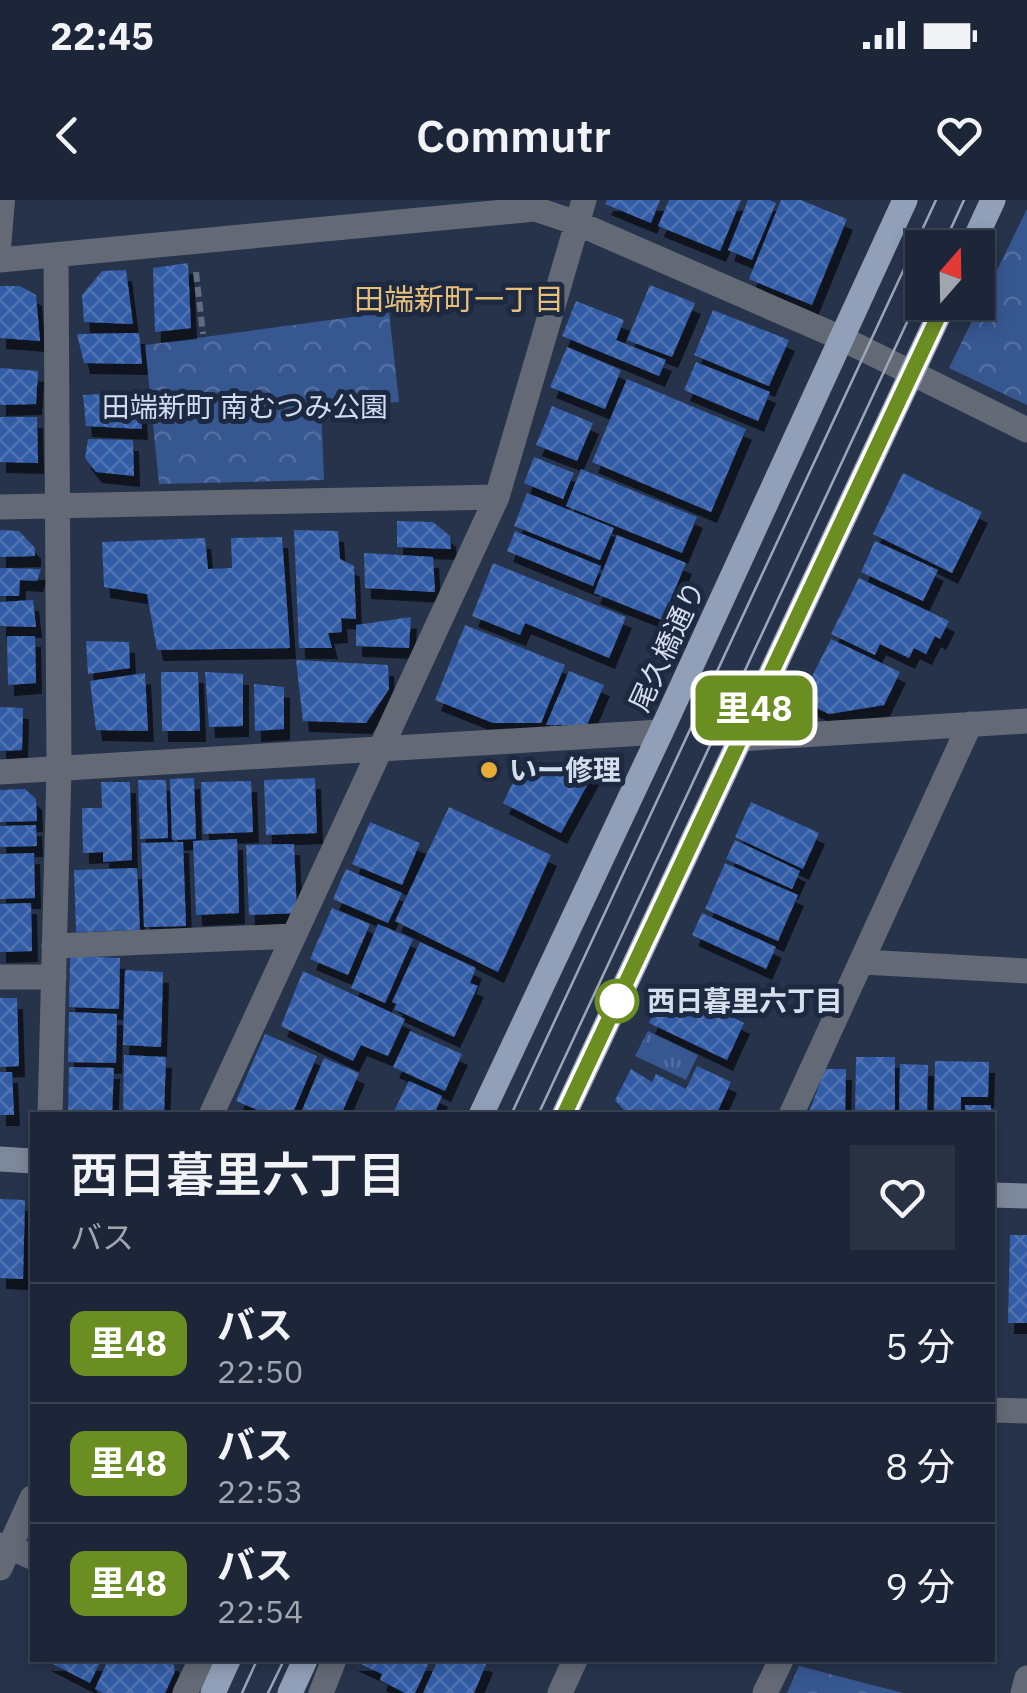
<!DOCTYPE html>
<html lang="ja">
<head>
<meta charset="utf-8">
<style>
  body { margin:0; font-family:"IBM Plex Sans","Noto Sans JP",sans-serif; background:#293243; color:#f1f3f6; height:100vh; display:flex; flex-direction:column; font-size:38px; white-space:nowrap }
  * { box-sizing:border-box; margin:0 }
  p { font-size:32px; color:#a0a5ae }
  .icon { flex:none; width:55px; height:55px; fill:none; stroke:currentColor; stroke-width:2; stroke-linecap:round; stroke-linejoin:round }
  .map { position:relative; flex:1; overflow:hidden }
  .details { position:absolute; left:30px; top:912px; width:965px; height:550px; display:flex; flex-direction:column; background:#1c2638; border-radius:0px; box-shadow:0 5px 15px #0003,0 0 0 2px #3a4353 }
  .details>* { flex:none }
  .badge { padding:0 20px; border-radius:15px; font-size:35px; line-height:65px }
  .needle { width:65px; rotate:20deg }
  .fabs { position:absolute; left:905px; top:30px; display:grid; gap:20px }
  .fabs a { display:grid; place-items:center; width:90px; height:90px; border-radius:0px; background:#1c2638; box-shadow:0 5px 15px #0003,0 0 0 2px #3a4353; font-size:50px }
  .map>.badge { position:absolute; translate:-50% -50%; box-shadow:0 0 0 5px #fff }
  .round { display:grid; place-items:center; flex:none; width:105px; height:105px; border-radius:0px; background:#293243 }
  .head { display:flex; align-items:center; justify-content:space-between; height:170px; padding:0 40px }
  h1 { font-size:48px; font-weight:600; line-height:75px }
  ul { padding:0; list-style:none }
  li { display:flex; align-items:center; gap:30px; height:120px; padding:0 40px; border-top:2px solid #3a4353 }
  li div { flex:1 }
  li b { display:block; font-size:38px }
  li em { font-style:normal }
  li .badge { min-width:110px; font-weight:700; text-align:center }
  .status { display:flex; justify-content:space-between; align-items:center; height:70px; padding:0 50px; background:#1c2638; direction:ltr }
  .status svg { height:28px; fill:currentColor }
  header { display:flex; justify-content:space-between; align-items:center; height:130px; padding:0 40px; background:#1c2638; font-size:45px; font-weight:600 }
  .map>svg:first-child { display:block }
  .grass { fill:url(#grass-tufts) }
  .forest { fill:url(#forest-crowns) }
  .building { fill:url(#building-cross-hatch); filter:url(#shadow) }
  .lines { fill:none; stroke-linecap:round; stroke-linejoin:round }
  .path { stroke:#606c81; stroke-width:6; stroke-dasharray:10 5; stroke-linecap:butt }
  .lane { stroke:#636a76; stroke-width:20 }
  .street { stroke:#636a76; stroke-width:25 }
  .secondary { stroke:#7d889b; stroke-width:25 }
  .primary { stroke:#919fb8; stroke-width:25 }
  .tram { stroke:#9ca6b8; stroke-width:2.5 }
  .line-casing { stroke:#fff; stroke-width:22 }
  .line { stroke:#6b8e23; stroke-width:15 }
  .poi-dot { fill:#e6ad36; stroke:#1c2940; stroke-width:4 }
  .stop-dot { fill:#fff; stroke:#6b8e23; stroke-width:5 }
  .labels { text-anchor:middle; stroke-width:10; stroke-linejoin:round; paint-order:stroke }
  .park-label { font-size:28px; fill:#d0dcf1; stroke:#1c2940 }
  .street-label { font-size:28px; fill:#d5deed; stroke:#1c2940 }
  .poi-label { font-size:28px; font-weight:bold; fill:#d5deed; stroke:#1c2940; text-anchor:start }
  .stop-label { font-size:28px; font-weight:bold; fill:#d5deed; stroke:#1c2940; text-anchor:start }
  .neighbourhood-label { font-size:30px; fill:#e7bf78; stroke:#1c2940 }
</style>
</head>
<body>
<div class="status"><b>22:45</b><svg viewBox="0 0 49 12"><path d="M0 12V9h3v3zM5 12V6h3v6zM10 12V3h3v9zM15 12V0h3v12zM26 1h20v11H26zM47 4h2v5h-2z"/></svg></div>
<header><svg class="icon" aria-label="back" viewBox="0 0 24 24"><path d="M15 5l-7 7 7 7"/></svg>Commutr<svg class="icon" aria-label="heart" viewBox="0 0 24 24"><path d="M12 20l-8-8c-3-5 5-10 8-4 3-6 11-1 8 4z"/></svg></header>
<div class="map">
<svg width="1027" height="1493" viewBox="0 0 1027 1493">
  <defs>
    <pattern id="grass-tufts" width="24" height="20" patternUnits="userSpaceOnUse" patternTransform="scale(2.5)"><rect width="24" height="20" fill="#375791"/><path d="M3 7l-1-3M5 7V3M7 7l1-3M15 17l-1-3M17 17v-4M19 17l1-3" fill="none" stroke="#536fa1"/></pattern>
    <pattern id="forest-crowns" width="20" height="18" patternUnits="userSpaceOnUse" patternTransform="scale(2.5)"><rect width="20" height="18" fill="#375791"/><path d="M2 6a3 3 0 1 1 6 0M12 15a3 3 0 1 1 6 0" fill="none" stroke="#536fa1"/></pattern>
    <pattern id="building-cross-hatch" width="8" height="8" patternUnits="userSpaceOnUse" patternTransform="scale(2.5)"><rect width="8" height="8" fill="#335ba5"/><path d="M0 0l8 8M0 8l8-8" fill="none" stroke="#5072b2"/></pattern>
    <filter id="shadow"><feDropShadow dx="6" dy="11" stdDeviation="0" flood-color="#0009"/></filter>
  </defs>
  <rect width="100%" height="100%" fill="#26334b"/>
  <path class="grass" d="M 648,831 L 698,855 L 686,880 L 635,856 Z"/>
  <path class="forest" d="M 1027,9 L 1027,205 L 949,168 Z
    M 389,112 L 399,202 L 321,207 L 324,280 L 159,284 L 145,145 Z
    M 799,1466 L 903,1493 L 787,1493 Z"/>
  <path class="building" d="M 607,0 L 660,0 L 651,23 L 605,4 Z
    M 669,0 L 741,0 L 720,51 L 658,26 Z
    M 748,0 L 770,0 L 776,3 L 752,60 L 728,50 Z
    M 781,0 L 801,0 L 847,19 L 812,105 L 749,79 Z
    M 188,63 L 191,128 L 155,132 L 153,68 Z
    M 126,70 L 133,124 L 84,122 L 82,95 L 102,71 Z
    M 650,85 L 695,103 L 672,157 L 627,140 Z
    M 0,86 L 20,86 L 36,95 L 40,141 L 0,138 Z
    M 576,101 L 624,120 L 616,140 L 666,160 L 659,176 L 562,136 Z
    M 713,110 L 789,140 L 769,186 L 694,155 Z
    M 139,133 L 142,164 L 84,163 L 77,134 Z
    M 567,147 L 621,170 L 605,209 L 550,187 Z
    M 696,162 L 770,192 L 758,221 L 684,190 Z
    M 0,168 L 38,171 L 36,204 L 0,205 Z
    M 627,179 L 746,229 L 711,312 L 592,262 Z
    M 140,192 L 142,229 L 86,226 L 83,195 Z
    M 552,206 L 593,223 L 577,261 L 536,245 Z
    M 0,217 L 37,217 L 38,263 L 0,262 Z
    M 88,239 L 133,240 L 134,276 L 96,272 L 85,258 Z
    M 534,257 L 574,273 L 563,299 L 524,283 Z
    M 581,269 L 697,317 L 682,353 L 566,306 Z
    M 903,273 L 982,312 L 952,373 L 873,334 Z
    M 527,293 L 614,328 L 600,360 L 514,326 Z
    M 397,321 L 433,322 L 450,336 L 451,349 L 397,347 Z
    M 0,330 L 19,331 L 35,348 L 35,356 L 0,357 Z
    M 294,330 L 338,331 L 340,359 L 354,366 L 356,419 L 341,418 L 342,432 L 328,433 L 332,448 L 299,448 Z
    M 515,331 L 601,366 L 593,386 L 507,351 Z
    M 617,335 L 686,363 L 662,420 L 594,393 Z
    M 282,337 L 290,448 L 157,450 L 147,394 L 104,387 L 102,342 L 205,338 L 208,369 L 232,368 L 231,338 Z
    M 875,341 L 938,370 L 923,401 L 861,372 Z
    M 364,353 L 433,357 L 435,392 L 365,388 Z
    M 493,363 L 626,417 L 609,458 L 525,423 L 520,435 L 472,416 Z
    M 0,368 L 41,369 L 37,381 L 20,380 L 19,396 L 0,396 Z
    M 859,378 L 949,421 L 940,439 L 935,436 L 926,454 L 914,448 L 909,458 L 880,444 L 875,455 L 831,434 Z
    M 33,400 L 36,427 L 0,426 L 0,402 Z
    M 411,417 L 409,448 L 356,446 L 356,425 Z
    M 465,425 L 565,465 L 541,523 L 493,523 L 435,500 Z
    M 7,436 L 35,436 L 36,483 L 8,485 Z
    M 831,439 L 900,472 L 884,505 L 829,514 L 800,500 Z
    M 86,441 L 129,442 L 130,468 L 88,474 Z
    M 296,460 L 388,465 L 389,489 L 366,523 L 303,521 Z
    M 569,471 L 604,485 L 587,525 L 546,525 Z
    M 161,472 L 198,472 L 200,531 L 162,531 Z
    M 205,472 L 243,474 L 243,526 L 209,527 Z
    M 145,473 L 148,531 L 96,530 L 90,481 Z
    M 254,484 L 284,487 L 284,529 L 255,531 Z
    M 0,507 L 23,508 L 22,550 L 0,551 Z
    M 584,563 L 596,569 L 561,633 L 503,603 L 520,568 Z
    M 194,578 L 196,639 L 172,640 L 170,579 Z
    M 315,578 L 317,633 L 266,635 L 264,580 Z
    M 138,580 L 166,580 L 168,638 L 140,639 Z
    M 251,581 L 253,632 L 203,634 L 201,582 Z
    M 101,582 L 130,582 L 132,660 L 103,662 L 103,652 L 83,653 L 82,608 L 102,608 Z
    M 25,589 L 36,599 L 37,621 L 0,622 L 0,590 Z
    M 751,602 L 819,633 L 803,669 L 735,637 Z
    M 449,607 L 551,655 L 498,772 L 395,721 Z
    M 370,622 L 420,643 L 402,685 L 352,664 Z
    M 36,625 L 37,646 L 0,647 L 0,626 Z
    M 237,639 L 239,713 L 196,715 L 193,641 Z
    M 735,640 L 800,671 L 792,689 L 726,659 Z
    M 183,642 L 186,726 L 144,727 L 141,643 Z
    M 294,644 L 297,713 L 249,715 L 246,645 Z
    M 34,653 L 35,698 L 0,699 L 0,654 Z
    M 725,663 L 798,695 L 778,741 L 705,709 Z
    M 137,668 L 140,730 L 76,732 L 74,670 Z
    M 346,669 L 402,693 L 388,723 L 333,699 Z
    M 31,703 L 32,751 L 0,752 L 0,704 Z
    M 332,708 L 370,724 L 348,775 L 310,759 Z
    M 702,713 L 776,747 L 766,769 L 692,735 Z
    M 378,724 L 413,739 L 385,803 L 351,788 Z
    M 420,742 L 476,768 L 470,783 L 478,786 L 454,837 L 394,809 L 397,804 L 392,802 Z
    M 70,756 L 120,758 L 119,809 L 69,807 Z
    M 125,770 L 163,772 L 161,847 L 123,845 Z
    M 303,771 L 405,819 L 388,856 L 361,845 L 353,861 L 281,826 Z
    M 667,785 L 744,823 L 727,860 L 649,823 Z
    M 0,798 L 17,798 L 19,866 L 0,867 Z
    M 69,812 L 117,814 L 116,863 L 68,862 Z
    M 410,831 L 462,854 L 445,891 L 393,867 Z
    M 265,834 L 317,856 L 292,915 L 270,915 L 236,901 Z
    M 124,855 L 166,857 L 164,915 L 123,915 Z
    M 856,857 L 895,857 L 895,915 L 855,915 Z
    M 324,858 L 359,873 L 341,915 L 300,915 Z
    M 935,861 L 989,862 L 988,897 L 961,897 L 961,915 L 934,915 Z
    M 900,864 L 928,865 L 927,915 L 899,915 Z
    M 697,866 L 731,882 L 716,915 L 628,915 L 615,900 L 631,869 L 652,882 L 656,874 L 686,889 Z
    M 69,867 L 114,868 L 112,915 L 68,915 Z
    M 825,869 L 846,869 L 845,915 L 808,915 Z
    M 0,872 L 12,872 L 14,915 L 0,915 Z
    M 409,881 L 442,896 L 434,915 L 392,915 Z
    M 965,905 L 991,905 L 991,915 L 965,915 Z
    M 0,999 L 25,1000 L 23,1079 L 0,1078 Z
    M 1010,1035 L 1027,1035 L 1027,1123 L 1008,1123 Z
    M 45,1460 L 101,1460 L 90,1483 Z
    M 108,1460 L 173,1460 L 175,1471 L 165,1493 L 103,1493 L 95,1489 Z
    M 352,1460 L 430,1460 L 415,1493 L 405,1493 L 380,1480 L 382,1474 Z
    M 438,1460 L 483,1460 L 487,1462 L 474,1493 L 423,1493 Z"/>
  <g class="lines">
    <path class="path" d="M 196,72 L 203,134"/>
    <path class="lane" d="M 0,60 L 5,0"/>
    <path class="street" d="M 0,60 L 535,9 L 577,23 L 841,138 L 1027,230
      M 0,307 L 497,297
      M 739,539 L 1027,521
      M 0,572 L 661,532
      M 54,746 L 294,736
      M 863,762 L 1027,771
      M 0,777 L 54,777
      M 50,915 L 59,569 L 56,55
      M 211,915 L 497,297 L 584,0
      M 791,915 L 970,524
      M 992,1210 L 1027,1211
      M 0,1345 L 10,1347 L 32,1357
      M 0,1368 L 32,1298
      M 185,1493 L 201,1460
      M 321,1493 L 334,1460
      M 560,1493 L 575,1460
      M 765,1493 L 781,1460
      M 1023,1493 L 1027,1478"/>
    <path class="secondary" d="M 0,959 L 32,961
      M 992,995 L 1027,996"/>
    <path class="primary" d="M 971,48 L 993,0
      M 481,915 L 661,532 L 905,0
      M 564,915 L 945,102
      M 213,1493 L 228,1460
      M 290,1493 L 305,1460"/>
    <path class="tram" d="M 942,48 L 964,0
      M 511,915 L 936,0
      M 538,915 L 922,90
      M 242,1493 L 257,1460
      M 268,1493 L 284,1460"/>
  </g>
  <g class="lines">
    <defs>
      <path id="line" d="M 564,915 L 945,102"/>
    </defs>
    <use href="#line" class="line-casing"/>
    <use href="#line" class="line"/>
  </g>
  <circle class="poi-dot" cx="489" cy="570" r="10"/>
  <circle class="stop-dot" cx="617" cy="801" r="20"/>
  <g class="labels">
    <g class="park-label">
      <text x="245" y="217">田端新町 南むつみ公園</text>
    </g>
    <g class="street-label">
      <text transform="translate(667 446) rotate(-65)" y="10">尾久橋通り</text>
    </g>
    <g class="poi-label">
      <text x="509" y="580">いー修理</text>
    </g>
    <g class="stop-label">
      <text x="647" y="811">西日暮里六丁目</text>
    </g>
    <g class="neighbourhood-label">
      <text x="459" y="110">田端新町一丁目</text>
    </g>
  </g>
</svg>
<div class="fabs">
<a><svg class="needle" viewBox="-14 -14 28 28"><path d="M0-13l5 13h-10z" fill="#e53935"/><path d="M0 13l5-13h-10z" fill="#a0a5ae"/></svg></a>
</div>
<b class="badge" style="left:754px;top:508px;background:#6b8e23;color:#fff">里48</b>
<section class="details">
<div class="head"><div><h1>西日暮里六丁目</h1><p>バス</p></div><a class="round"><svg class="icon" aria-label="heart" viewBox="0 0 24 24"><path d="M12 20l-8-8c-3-5 5-10 8-4 3-6 11-1 8 4z"/></svg></a></div>
<ul>
<li><span class="badge" style="background:#6b8e23;color:#fff">里48</span><div><b>バス</b><p>22:50</p></div><em>5 分</em></li>
<li><span class="badge" style="background:#6b8e23;color:#fff">里48</span><div><b>バス</b><p>22:53</p></div><em>8 分</em></li>
<li><span class="badge" style="background:#6b8e23;color:#fff">里48</span><div><b>バス</b><p>22:54</p></div><em>9 分</em></li>
</ul>
</section>
</div>
</body>
</html>
